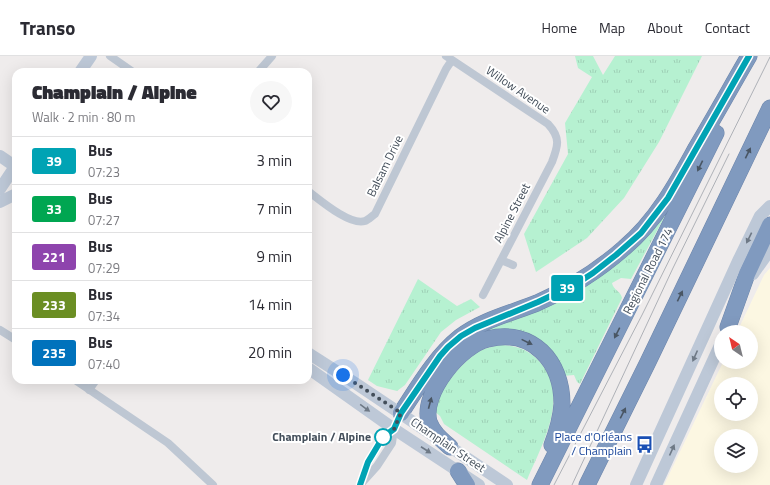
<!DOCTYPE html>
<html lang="en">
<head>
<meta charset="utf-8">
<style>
  body { margin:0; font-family:"Titillium Web",sans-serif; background:#f7f7f7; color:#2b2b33; height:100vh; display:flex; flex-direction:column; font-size:15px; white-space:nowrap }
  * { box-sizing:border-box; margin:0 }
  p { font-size:13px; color:#7c7c81 }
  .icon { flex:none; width:22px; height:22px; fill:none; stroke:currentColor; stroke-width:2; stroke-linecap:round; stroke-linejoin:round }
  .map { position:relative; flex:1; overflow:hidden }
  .sheet { position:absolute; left:12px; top:12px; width:300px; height:316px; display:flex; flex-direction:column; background:#fff; border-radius:12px; box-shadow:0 4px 16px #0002 }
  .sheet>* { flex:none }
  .badge { padding:0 8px; border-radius:3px; font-size:14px; line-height:26px }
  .needle { width:26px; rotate:325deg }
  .buttons { position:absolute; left:714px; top:269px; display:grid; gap:8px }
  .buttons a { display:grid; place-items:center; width:44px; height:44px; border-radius:50%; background:#fff; box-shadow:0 4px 16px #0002; font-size:20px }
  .you { position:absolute; width:20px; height:20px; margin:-10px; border:3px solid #fff; border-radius:50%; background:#1a73e8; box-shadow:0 0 0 6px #1a73e833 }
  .map>.badge { position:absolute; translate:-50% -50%; box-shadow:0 0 0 2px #fff }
  .round { display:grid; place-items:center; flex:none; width:42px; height:42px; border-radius:21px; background:#f7f7f7 }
  .summary { display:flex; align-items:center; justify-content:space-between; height:68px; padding:0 20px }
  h1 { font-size:19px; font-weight:800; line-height:30px }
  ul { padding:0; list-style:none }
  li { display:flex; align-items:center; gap:12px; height:48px; padding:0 20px; border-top:1px solid #e1e1e2 }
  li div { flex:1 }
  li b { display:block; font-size:15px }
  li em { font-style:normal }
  li .badge { min-width:44px; font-weight:700; text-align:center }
  header { display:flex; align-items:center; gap:24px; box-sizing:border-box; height:56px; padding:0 20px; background:#fff; border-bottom:1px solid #e1e1e2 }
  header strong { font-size:19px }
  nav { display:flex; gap:22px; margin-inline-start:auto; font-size:14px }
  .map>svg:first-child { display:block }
  .commercial { fill:#fcf7e2; fill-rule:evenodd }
  .grass { fill:url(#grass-tufts) }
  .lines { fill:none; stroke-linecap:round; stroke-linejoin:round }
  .highway-casing { stroke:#6c85aa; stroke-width:17 }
  .street { stroke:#bec7d3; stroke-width:8 }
  .secondary { stroke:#bdc8d7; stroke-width:12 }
  .highway { stroke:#809abf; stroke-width:16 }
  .tram { stroke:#aeb1b7; stroke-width:1 }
  .oneway { fill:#495664 }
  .oneway2 { fill:#6e7986 }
  .line-casing { stroke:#fff; stroke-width:9 }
  .line { stroke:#00a3b4; stroke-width:6 }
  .walk { stroke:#434e5a; stroke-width:4; stroke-dasharray:0 7.2 }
  .stop-dot { fill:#fff; stroke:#00a3b4; stroke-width:2 }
  .labels { text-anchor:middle; stroke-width:4; stroke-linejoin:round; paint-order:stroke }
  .street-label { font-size:12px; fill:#434e5a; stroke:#fff }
  .stop-label { font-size:12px; font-weight:bold; fill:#434e5a; stroke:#fff; text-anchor:end }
  .transit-label { font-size:12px; fill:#164399; stroke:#fff; text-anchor:end }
</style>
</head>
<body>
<header>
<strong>Transo</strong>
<nav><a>Home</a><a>Map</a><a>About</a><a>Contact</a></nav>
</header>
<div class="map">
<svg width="770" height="429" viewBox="0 0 770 429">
  <defs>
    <pattern id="grass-tufts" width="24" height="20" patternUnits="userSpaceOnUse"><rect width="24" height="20" fill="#b6f1d1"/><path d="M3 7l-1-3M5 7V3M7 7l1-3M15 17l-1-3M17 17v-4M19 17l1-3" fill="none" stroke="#9ed0b6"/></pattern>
  </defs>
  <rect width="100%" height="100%" fill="#efecec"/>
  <path class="commercial" d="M 770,212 L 770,429 L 664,429 L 723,306 L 751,306 L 751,276 L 737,276 L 764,219 ZM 721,328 L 751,328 L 751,358 L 721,358 ZM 721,380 L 751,380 L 751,410 L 721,410 Z"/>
  <path class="grass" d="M 575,0 L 593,0 L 603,19 L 615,0 L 702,0 L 659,86 L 624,142 L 587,182 L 536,216 L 524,178 L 568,98 L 565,67 L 592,21 L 578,12 Z
    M 662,159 L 665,160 L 631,223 L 621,222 L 612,227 C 613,234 621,235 622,242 L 580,328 L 577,326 L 574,319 L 563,320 L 550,296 L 471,280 L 521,260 Z
    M 418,223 L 457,250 L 471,243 L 480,251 L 456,264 L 441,276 L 405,329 L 397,335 L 377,330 L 368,324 Z
    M 501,289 C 516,289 529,294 539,305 C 571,340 542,388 527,424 L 444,368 L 440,360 L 434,355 C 434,338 463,305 478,296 C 485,292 493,290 501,289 Z"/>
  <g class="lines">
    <defs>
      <path id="highway" d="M 728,271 L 747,218 L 770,169
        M 401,357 C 418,331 435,301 460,281 C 482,264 512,257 537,247 C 569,233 598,215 624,192 C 656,165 676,129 696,92 C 714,62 731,31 749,0
        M 450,391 C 442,384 433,377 429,366 C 421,337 461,289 488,283 C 532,272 562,305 562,348 C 561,362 557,376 552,389
        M 458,415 L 467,429
        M 540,429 L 716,77
        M 587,429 L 648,306 L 770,52"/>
    </defs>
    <use href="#highway" class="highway-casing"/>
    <path class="street" d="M 110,0 L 133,16
      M 446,0 L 548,68 C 561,82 558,90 552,106 L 483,239
      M 258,16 L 272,0
      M 308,135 C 320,144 350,170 365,165 C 368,164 372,160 375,158 L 446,13 L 452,4
      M 501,204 L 513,209
      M 0,274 L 16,284
      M 75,324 L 168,387 L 213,429
      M 89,334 L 96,324
      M 362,426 C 367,406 377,385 394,373
      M 360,429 L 377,410 L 392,387 L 394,373 L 401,357"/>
    <path class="secondary" d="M 80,16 L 91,0
      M 0,100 L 16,111
      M 0,133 L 16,109
      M 0,146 L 16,138
      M 753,218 L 770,194
      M 308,297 L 355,327 L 507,429
      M 308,312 L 394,373 L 479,429
      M 636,429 L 738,205 L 760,160 L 770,150
      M 656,429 L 721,287"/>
    <use href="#highway" class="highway"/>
    <path class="tram" d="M 554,429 L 642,259 L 770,1
      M 572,429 L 673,212 L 729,98"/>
  </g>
  <defs><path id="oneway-solid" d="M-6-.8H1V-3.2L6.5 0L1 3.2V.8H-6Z"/></defs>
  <g class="oneway">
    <use href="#oneway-solid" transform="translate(748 97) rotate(-64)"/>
    <use href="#oneway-solid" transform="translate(700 110) rotate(116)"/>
    <use href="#oneway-solid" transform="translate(680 240) rotate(-64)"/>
    <use href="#oneway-solid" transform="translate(617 277) rotate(117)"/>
    <use href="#oneway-solid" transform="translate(527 286) rotate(26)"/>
    <use href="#oneway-solid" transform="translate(430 347) rotate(-75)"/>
    <use href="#oneway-solid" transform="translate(623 357) rotate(-63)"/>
  </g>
  <g class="oneway2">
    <use href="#oneway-solid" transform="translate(749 182) rotate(116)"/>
    <use href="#oneway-solid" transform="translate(695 300) rotate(114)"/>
    <use href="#oneway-solid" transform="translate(365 352) rotate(36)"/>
    <use href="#oneway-solid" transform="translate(426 394) rotate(33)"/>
    <use href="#oneway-solid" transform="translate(672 394) rotate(-66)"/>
  </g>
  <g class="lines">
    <defs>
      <path id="line" d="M 360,429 L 368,406 L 383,381 L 394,373 L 401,357 L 440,300 L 448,291 L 461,280 L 475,272 L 538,246 L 576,228 L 593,217 L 616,199 L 641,177 L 668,142 L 749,0"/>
    </defs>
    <use href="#line" class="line-casing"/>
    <use href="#line" class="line"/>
    <path class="walk" d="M 343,319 L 401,357 L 394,373 L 383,381"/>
  </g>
  <defs>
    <symbol id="bus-bare" viewBox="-9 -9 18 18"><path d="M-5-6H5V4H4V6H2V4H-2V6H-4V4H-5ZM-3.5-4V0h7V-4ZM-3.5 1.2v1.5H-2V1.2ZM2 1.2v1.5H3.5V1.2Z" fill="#1a4fb4" stroke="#fff" stroke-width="2.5" paint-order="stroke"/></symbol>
  </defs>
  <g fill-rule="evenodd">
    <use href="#bus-bare" x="632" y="376" width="25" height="25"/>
  </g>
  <circle class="stop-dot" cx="383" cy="381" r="8"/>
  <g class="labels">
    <g class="street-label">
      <text transform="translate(518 34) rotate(34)" y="4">Willow Avenue</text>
      <text transform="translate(385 110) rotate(-64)" y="4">Balsam Drive</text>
      <text transform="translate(512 157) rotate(-63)" y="4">Alpine Street</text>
      <text transform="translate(648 215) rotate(-63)" y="4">Regional Road 174</text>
      <text transform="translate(448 389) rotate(34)" y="4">Champlain Street</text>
    </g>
    <g class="stop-label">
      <text x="371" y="385">Champlain / Alpine</text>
    </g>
    <g class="transit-label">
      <text x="632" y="385">Place d'Orléans<tspan x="632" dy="14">/ Champlain</tspan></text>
    </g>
  </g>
</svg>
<div class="buttons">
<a><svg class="needle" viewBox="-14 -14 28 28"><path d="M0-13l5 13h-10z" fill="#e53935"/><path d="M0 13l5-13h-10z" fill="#7c7c81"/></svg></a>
<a><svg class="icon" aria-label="locate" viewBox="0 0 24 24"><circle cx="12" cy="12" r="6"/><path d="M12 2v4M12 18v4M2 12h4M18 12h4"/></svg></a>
<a><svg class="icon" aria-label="layers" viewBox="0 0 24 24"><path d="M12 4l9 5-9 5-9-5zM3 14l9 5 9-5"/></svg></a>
</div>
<div class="you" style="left:343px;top:319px"></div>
<b class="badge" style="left:567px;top:232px;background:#00a3b4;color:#fff">39</b>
<section class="sheet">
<div class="summary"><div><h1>Champlain / Alpine</h1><p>Walk · 2 min · 80 m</p></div><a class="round"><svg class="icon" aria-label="heart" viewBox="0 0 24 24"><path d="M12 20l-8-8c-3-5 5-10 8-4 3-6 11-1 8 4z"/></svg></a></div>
<ul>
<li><span class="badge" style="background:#00a3b4;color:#fff">39</span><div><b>Bus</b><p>07:23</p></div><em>3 min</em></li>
<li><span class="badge" style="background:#00a651;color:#fff">33</span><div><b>Bus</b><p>07:27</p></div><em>7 min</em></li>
<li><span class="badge" style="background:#8e44ad;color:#fff">221</span><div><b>Bus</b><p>07:29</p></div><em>9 min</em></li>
<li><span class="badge" style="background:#6b8e23;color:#fff">233</span><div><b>Bus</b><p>07:34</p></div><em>14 min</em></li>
<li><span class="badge" style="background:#0072bc;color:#fff">235</span><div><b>Bus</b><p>07:40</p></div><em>20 min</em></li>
</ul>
</section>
</div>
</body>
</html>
